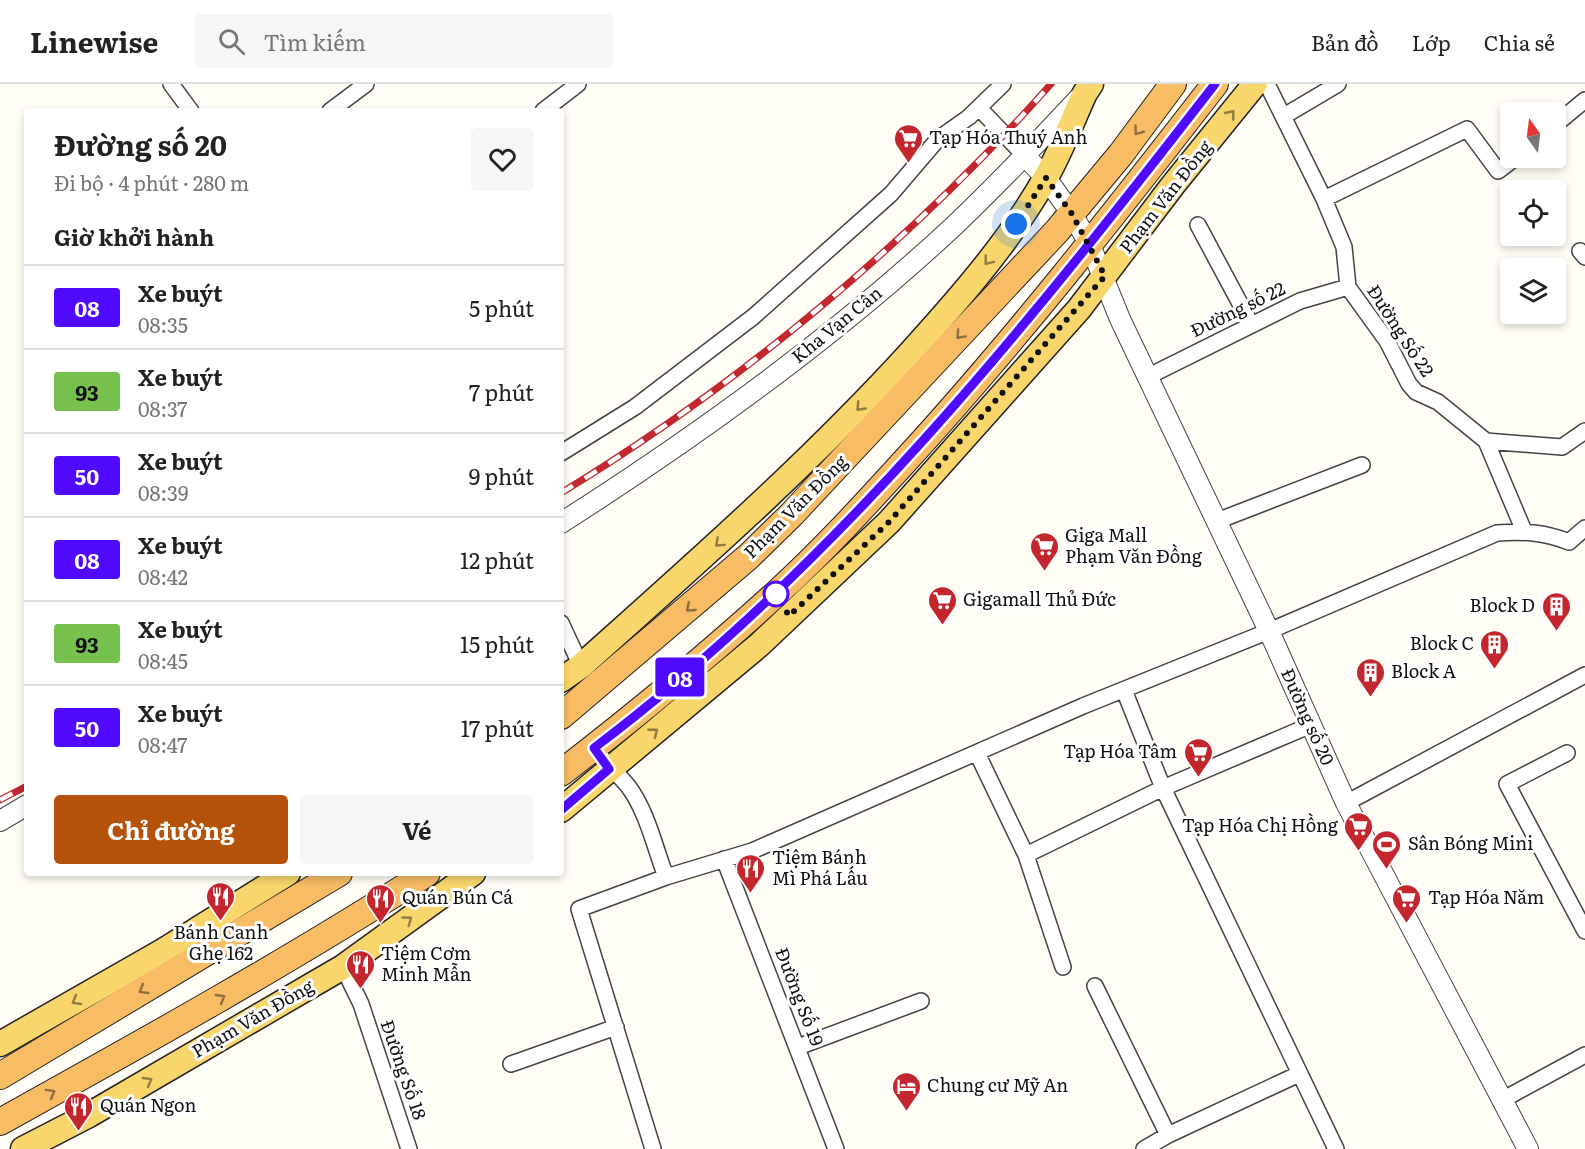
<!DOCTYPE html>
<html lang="vi">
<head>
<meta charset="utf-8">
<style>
  body { margin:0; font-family:Literata,serif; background:#f6f6f6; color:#222; height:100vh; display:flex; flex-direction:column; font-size:22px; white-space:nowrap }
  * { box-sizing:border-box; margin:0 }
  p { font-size:20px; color:#767676 }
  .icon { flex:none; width:33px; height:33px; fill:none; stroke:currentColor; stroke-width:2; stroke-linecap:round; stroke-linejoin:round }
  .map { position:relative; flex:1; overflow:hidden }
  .drawer { position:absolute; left:24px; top:24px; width:540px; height:768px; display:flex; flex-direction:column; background:#fff; border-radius:6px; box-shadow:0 3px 9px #0003 }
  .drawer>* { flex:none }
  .badge { padding:0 12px; border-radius:4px; font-size:21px; line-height:39px }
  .needle { width:39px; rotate:346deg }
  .tools { position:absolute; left:1500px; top:18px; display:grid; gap:12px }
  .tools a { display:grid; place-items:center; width:66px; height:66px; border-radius:6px; background:#fff; box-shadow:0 3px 9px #0003; font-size:30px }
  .you { position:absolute; width:30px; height:30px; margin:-15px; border:4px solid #fff; border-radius:50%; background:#1a73e8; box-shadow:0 0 0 9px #1a73e833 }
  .map>.badge { position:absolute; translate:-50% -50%; box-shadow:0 0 0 3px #fff }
  h2 { padding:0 30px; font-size:22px; line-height:54px }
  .round { display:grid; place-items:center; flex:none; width:63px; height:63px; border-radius:6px; background:#f6f6f6 }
  .headline { display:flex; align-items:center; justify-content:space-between; height:102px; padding:0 30px }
  h1 { font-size:28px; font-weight:700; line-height:45px }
  .cta { display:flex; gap:12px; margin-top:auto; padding:12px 30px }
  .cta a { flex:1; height:69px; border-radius:6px; background:#b45309; color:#fff; font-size:24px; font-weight:700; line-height:69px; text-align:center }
  .cta a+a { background:#f6f6f6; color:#222 }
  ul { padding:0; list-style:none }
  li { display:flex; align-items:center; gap:18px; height:84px; padding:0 30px; border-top:2px solid #e0e0e0 }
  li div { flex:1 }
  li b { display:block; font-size:22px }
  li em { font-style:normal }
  li .badge { min-width:66px; font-weight:700; text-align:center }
  header { display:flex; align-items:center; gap:36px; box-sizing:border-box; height:84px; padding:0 30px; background:#fff; border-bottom:2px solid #e0e0e0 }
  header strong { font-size:28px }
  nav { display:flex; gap:33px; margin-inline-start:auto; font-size:21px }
  .search { width:420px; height:54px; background:#f6f6f6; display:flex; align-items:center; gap:15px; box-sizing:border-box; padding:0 21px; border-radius:6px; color:#767676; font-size:22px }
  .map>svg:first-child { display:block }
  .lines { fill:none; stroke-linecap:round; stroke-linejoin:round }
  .minor-casing { stroke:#444; stroke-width:18 }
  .tertiary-casing { stroke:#444; stroke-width:22 }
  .primary-casing { stroke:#222; stroke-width:27 }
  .trunk-casing { stroke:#222; stroke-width:28 }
  .minor { stroke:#fff; stroke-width:15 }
  .tertiary { stroke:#fff; stroke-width:20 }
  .primary { stroke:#f9d66b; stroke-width:24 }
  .trunk { stroke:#f7bc64; stroke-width:26 }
  .rail-casing { stroke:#c4262e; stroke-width:7 }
  .rail { stroke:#fff; stroke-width:4.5; stroke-dasharray:14; stroke-linecap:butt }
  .oneway { stroke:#917d42 }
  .oneway2 { stroke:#906f3f }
  .line-casing { stroke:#fff; stroke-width:14 }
  .line { stroke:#4f0aff; stroke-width:9 }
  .walk { stroke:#111; stroke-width:6; stroke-dasharray:0 10.8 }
  .stop-dot { fill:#fff; stroke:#4f0aff; stroke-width:3 }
  .labels { text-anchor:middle; stroke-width:6; stroke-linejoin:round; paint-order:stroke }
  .poi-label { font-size:18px; fill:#111; stroke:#fff; text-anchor:start }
  .street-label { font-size:18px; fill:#111; stroke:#fff }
</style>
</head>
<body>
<header>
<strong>Linewise</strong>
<div class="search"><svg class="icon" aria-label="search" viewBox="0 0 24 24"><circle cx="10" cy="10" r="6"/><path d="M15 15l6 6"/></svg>Tìm kiếm</div>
<nav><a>Bản đồ</a><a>Lớp</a><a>Chia sẻ</a></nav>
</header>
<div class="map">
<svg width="1585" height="1065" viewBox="0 0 1585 1065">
  <rect width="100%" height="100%" fill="#fffdf5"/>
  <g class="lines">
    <defs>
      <path id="minor" d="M 171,0 L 191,27
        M 1267,0 L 1324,115 L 1344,163 L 1348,203 L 1387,257 L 1409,300 L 1416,308 L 1438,318 L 1486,357 L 1562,363 L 1585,347
        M 979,24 L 1025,72
        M 330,27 L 366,0
        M 543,27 L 578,0
        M 1284,32 L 1338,0
        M 1556,40 L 1585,16
        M 1324,115 L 1467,45 L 1498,87 L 1515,74
        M 1198,141 L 1251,240
        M 1580,167 L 1585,173
        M 1149,292 L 1300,217 L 1348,203
        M 1486,357 L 1524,447
        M 561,369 L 635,323 L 753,233 L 891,110 L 938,55 L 969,33 L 1003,0
        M 1217,437 L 1362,381
        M 561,539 L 581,582
        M 1124,606 L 1163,704 L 1336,1065
        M 594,664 C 604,678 617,689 628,702 C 647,727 655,764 666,793
        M 977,669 L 1026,771 L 1063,883
        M 1567,669 L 1507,700 L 1585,847
        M 1346,719 L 1585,591
        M 1026,771 L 1163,704 L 1311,641
        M 724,775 L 836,1065
        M 343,883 L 361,920 L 409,1065
        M 1095,902 L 1168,1051 L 1299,990
        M 798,963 L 921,917
        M 511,980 L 616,943
        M 1502,1016 L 1585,971
        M 653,1065 L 579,825 L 666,793 L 752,767 L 1083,622 L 1269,547 L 1497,449 C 1523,447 1544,448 1569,458 L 1585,444
        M 1144,1065 L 1168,1051"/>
      <path id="tertiary" d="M 1025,72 L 1046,94 L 1072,130 L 1090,161 L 1120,235 L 1269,547 L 1346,719 L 1528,1065
        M 561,439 C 699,351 835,253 955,141 C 998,100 1039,57 1079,14
        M 0,737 L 27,721"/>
      <path id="primary" d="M 561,596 L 581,582 C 695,480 809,380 912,267 C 960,214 1009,158 1045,95 C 1061,68 1072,37 1085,9 L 1091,0
        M 561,726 L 759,561 L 889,438 L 1079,225 L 1173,101 L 1255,0
        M 0,960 L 163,867 L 288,789
        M 23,1065 L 89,1031 L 343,883 L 473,789"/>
      <path id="trunk" d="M 561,632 L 748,473 L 791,431 L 1057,147 L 1121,70 L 1173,0
        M 561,689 C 636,631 709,571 778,508 C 823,467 864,422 905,377 C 1015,257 1115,129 1215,0
        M 0,992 L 339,789
        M 0,1038 C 144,958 288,878 427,789"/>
    </defs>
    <use href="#minor" class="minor-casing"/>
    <use href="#tertiary" class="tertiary-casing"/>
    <use href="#primary" class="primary-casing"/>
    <use href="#trunk" class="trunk-casing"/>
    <use href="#minor" class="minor"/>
    <use href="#tertiary" class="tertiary"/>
    <use href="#primary" class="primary"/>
    <use href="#trunk" class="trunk"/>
    <defs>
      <path id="rail" d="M 561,409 C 742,299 910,158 1051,0
        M 0,716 L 27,702"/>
    </defs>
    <use href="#rail" class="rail-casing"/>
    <use href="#rail" class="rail"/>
  </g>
  <defs><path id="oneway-chevron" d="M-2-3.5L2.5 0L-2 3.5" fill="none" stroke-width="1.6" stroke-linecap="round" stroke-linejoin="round" transform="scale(1.5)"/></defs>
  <g class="oneway">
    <use href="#oneway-chevron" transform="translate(1231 30) rotate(-51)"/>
    <use href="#oneway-chevron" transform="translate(988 177) rotate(128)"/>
    <use href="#oneway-chevron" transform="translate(860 323) rotate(134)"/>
    <use href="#oneway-chevron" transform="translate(719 459) rotate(138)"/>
    <use href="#oneway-chevron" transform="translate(654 648) rotate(-39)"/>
    <use href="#oneway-chevron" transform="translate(408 836) rotate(-36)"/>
    <use href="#oneway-chevron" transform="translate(76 917) rotate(150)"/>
    <use href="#oneway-chevron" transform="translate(148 997) rotate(-30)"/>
  </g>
  <g class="oneway2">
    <use href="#oneway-chevron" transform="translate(1138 47) rotate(126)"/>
    <use href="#oneway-chevron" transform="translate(960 251) rotate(133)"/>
    <use href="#oneway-chevron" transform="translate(690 524) rotate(139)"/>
    <use href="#oneway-chevron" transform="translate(143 906) rotate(149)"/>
    <use href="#oneway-chevron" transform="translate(221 914) rotate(-30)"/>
    <use href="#oneway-chevron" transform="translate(51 1009) rotate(-29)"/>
  </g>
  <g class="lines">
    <defs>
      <path id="line" d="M 561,726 L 609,685 L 594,664 C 838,480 1029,240 1215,0"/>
    </defs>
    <use href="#line" class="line-casing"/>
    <use href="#line" class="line"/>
    <path class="walk" d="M 776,510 L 789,532 L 889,438 L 1105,192 L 1072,130 L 1046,94 L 1016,140"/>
  </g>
  <defs>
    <symbol id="supermarket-pin" viewBox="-11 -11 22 30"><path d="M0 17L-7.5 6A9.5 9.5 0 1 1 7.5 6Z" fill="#c4262e" stroke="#fff"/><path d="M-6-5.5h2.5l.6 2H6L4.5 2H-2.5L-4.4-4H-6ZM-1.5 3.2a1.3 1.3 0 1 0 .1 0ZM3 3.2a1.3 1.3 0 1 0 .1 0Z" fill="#fff"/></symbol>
    <symbol id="building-pin" viewBox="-11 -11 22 30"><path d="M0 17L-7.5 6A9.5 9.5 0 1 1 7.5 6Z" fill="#c4262e" stroke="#fff"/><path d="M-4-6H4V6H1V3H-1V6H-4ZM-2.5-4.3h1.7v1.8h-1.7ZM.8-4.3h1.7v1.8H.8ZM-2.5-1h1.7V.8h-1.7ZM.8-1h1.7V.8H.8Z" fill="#fff"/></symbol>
    <symbol id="stadium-pin" viewBox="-11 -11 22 30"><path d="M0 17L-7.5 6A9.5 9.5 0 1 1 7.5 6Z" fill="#c4262e" stroke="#fff"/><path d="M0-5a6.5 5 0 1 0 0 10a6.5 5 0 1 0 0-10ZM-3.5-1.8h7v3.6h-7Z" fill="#fff"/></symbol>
    <symbol id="restaurant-pin" viewBox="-11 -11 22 30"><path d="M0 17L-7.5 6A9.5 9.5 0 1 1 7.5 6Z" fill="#c4262e" stroke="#fff"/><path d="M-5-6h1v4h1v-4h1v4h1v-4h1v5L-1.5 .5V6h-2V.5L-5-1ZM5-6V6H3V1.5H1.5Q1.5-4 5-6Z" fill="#fff"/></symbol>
    <symbol id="hotel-pin" viewBox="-11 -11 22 30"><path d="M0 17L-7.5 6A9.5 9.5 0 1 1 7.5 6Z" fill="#c4262e" stroke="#fff"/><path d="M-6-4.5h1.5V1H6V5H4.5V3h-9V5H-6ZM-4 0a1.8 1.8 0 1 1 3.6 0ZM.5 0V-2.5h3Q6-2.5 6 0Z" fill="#fff"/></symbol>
  </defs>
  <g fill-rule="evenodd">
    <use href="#supermarket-pin" x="892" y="38" width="33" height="45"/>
    <use href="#supermarket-pin" x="1028" y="446" width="33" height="45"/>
    <use href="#supermarket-pin" x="926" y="500" width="33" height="45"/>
    <use href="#building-pin" x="1540" y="506" width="33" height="45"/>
    <use href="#building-pin" x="1478" y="544" width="33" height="45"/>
    <use href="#building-pin" x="1354" y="572" width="33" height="45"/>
    <use href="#supermarket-pin" x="1182" y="652" width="33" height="45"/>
    <use href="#supermarket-pin" x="1342" y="726" width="33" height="45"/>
    <use href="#stadium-pin" x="1370" y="744" width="33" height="45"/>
    <use href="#restaurant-pin" x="734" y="768" width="33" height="45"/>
    <use href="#restaurant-pin" x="204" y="796" width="33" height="45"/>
    <use href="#restaurant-pin" x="364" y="798" width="33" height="45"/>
    <use href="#supermarket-pin" x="1390" y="798" width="33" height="45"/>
    <use href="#restaurant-pin" x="344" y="864" width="33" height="45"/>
    <use href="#hotel-pin" x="890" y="986" width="33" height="45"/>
    <use href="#restaurant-pin" x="62" y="1006" width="33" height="45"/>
  </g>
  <circle class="stop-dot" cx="776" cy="510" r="12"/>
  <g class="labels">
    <g class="poi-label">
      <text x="929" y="60">Tạp Hóa Thuý Anh</text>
      <text x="1065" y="458">Giga Mall<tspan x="1065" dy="21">Phạm Văn Đồng</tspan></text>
      <text x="963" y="522">Gigamall Thủ Đức</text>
      <text x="1535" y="528" text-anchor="end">Block D</text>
      <text x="1474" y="566" text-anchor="end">Block C</text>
      <text x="1391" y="594">Block A</text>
      <text x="1177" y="674" text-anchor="end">Tạp Hóa Tâm</text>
      <text x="1338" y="748" text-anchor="end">Tạp Hóa Chị Hồng</text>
      <text x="1408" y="766">Sân Bóng Mini</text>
      <text x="772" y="780">Tiệm Bánh<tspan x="772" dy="21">Mì Phá Lấu</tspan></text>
      <text x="402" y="820">Quán Bún Cá</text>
      <text x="1428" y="820">Tạp Hóa Năm</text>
      <text x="221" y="855" text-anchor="middle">Bánh Canh<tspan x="221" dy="21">Ghẹ 162</tspan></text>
      <text x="381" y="876">Tiệm Cơm<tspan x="381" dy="21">Minh Mẫn</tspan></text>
      <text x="927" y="1008">Chung cư Mỹ An</text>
      <text x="100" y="1028">Quán Ngon</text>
    </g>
    <g class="street-label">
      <text transform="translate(1166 113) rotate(-52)" y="6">Phạm Văn Đồng</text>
      <text transform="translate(1238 226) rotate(-26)" y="6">Đường số 22</text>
      <text transform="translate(837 241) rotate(-39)" y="6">Kha Vạn Cân</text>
      <text transform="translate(1400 247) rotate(57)" y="6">Đường Số 22</text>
      <text transform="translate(796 423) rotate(-45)" y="6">Phạm Văn Đồng</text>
      <text transform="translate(1307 633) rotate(66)" y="6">Đường số 20</text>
      <text transform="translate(799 913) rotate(69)" y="6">Đường Số 19</text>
      <text transform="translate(253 935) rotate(-30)" y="6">Phạm Văn Đồng</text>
      <text transform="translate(403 986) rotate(71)" y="6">Đường Số 18</text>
    </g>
  </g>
</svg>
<div class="tools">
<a><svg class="needle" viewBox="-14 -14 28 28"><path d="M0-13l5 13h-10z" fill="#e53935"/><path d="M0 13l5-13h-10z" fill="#767676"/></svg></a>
<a><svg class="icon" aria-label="locate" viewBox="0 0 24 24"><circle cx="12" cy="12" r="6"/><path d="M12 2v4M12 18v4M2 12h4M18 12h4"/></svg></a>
<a><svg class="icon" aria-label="layers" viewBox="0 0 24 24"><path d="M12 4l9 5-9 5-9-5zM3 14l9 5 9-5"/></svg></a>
</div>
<div class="you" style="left:1016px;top:140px"></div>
<b class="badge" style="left:680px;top:593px;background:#4f0aff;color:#fff">08</b>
<section class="drawer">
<div class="headline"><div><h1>Đường số 20</h1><p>Đi bộ · 4 phút · 280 m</p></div><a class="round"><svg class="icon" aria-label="heart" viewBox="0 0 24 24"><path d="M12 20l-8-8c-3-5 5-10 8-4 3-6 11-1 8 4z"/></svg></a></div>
<h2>Giờ khởi hành</h2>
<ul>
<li><span class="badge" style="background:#4f0aff;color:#fff">08</span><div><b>Xe buýt</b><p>08:35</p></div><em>5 phút</em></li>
<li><span class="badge" style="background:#76c04d;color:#111">93</span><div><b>Xe buýt</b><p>08:37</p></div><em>7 phút</em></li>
<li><span class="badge" style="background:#4f0aff;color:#fff">50</span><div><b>Xe buýt</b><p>08:39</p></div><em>9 phút</em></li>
<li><span class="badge" style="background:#4f0aff;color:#fff">08</span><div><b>Xe buýt</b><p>08:42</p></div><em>12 phút</em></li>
<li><span class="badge" style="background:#76c04d;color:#111">93</span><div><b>Xe buýt</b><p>08:45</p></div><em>15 phút</em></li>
<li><span class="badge" style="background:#4f0aff;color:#fff">50</span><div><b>Xe buýt</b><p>08:47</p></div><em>17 phút</em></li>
</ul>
<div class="cta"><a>Chỉ đường</a><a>Vé</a></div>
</section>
</div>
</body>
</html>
